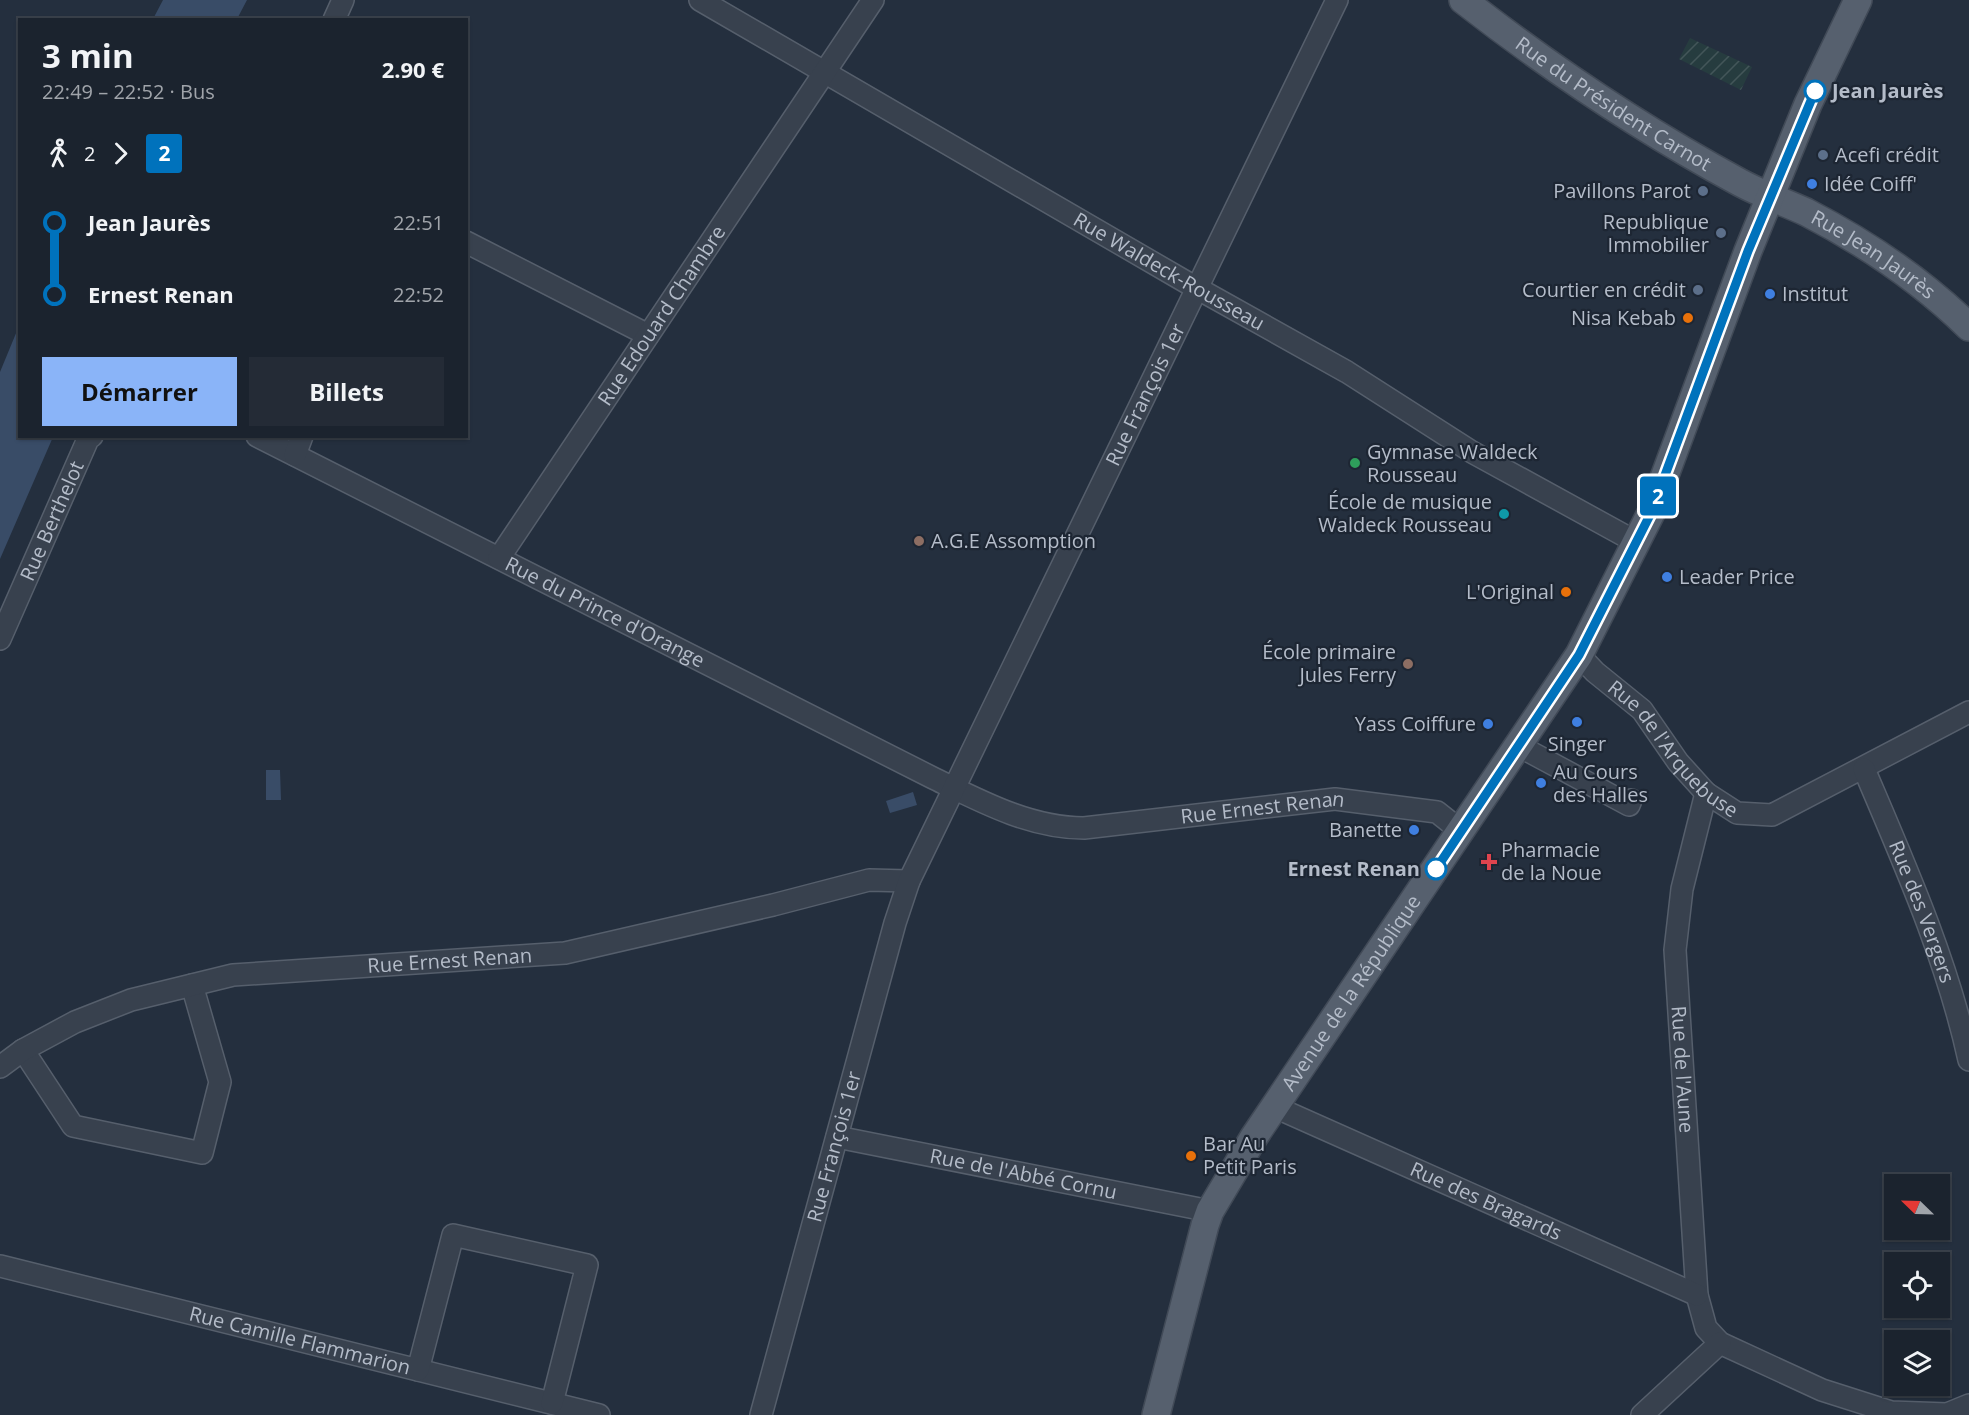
<!DOCTYPE html>
<html lang="fr">
<head>
<meta charset="utf-8">
<style>
  body { margin:0; font-family:"Open Sans",sans-serif; background:#242b36; color:#f1f3f6; height:100vh; display:flex; flex-direction:column; font-size:22px; white-space:nowrap }
  * { box-sizing:border-box; margin:0 }
  p { font-size:20px; color:#a0a4aa }
  .icon { flex:none; width:33px; height:33px; fill:none; stroke:currentColor; stroke-width:2; stroke-linecap:round; stroke-linejoin:round }
  .map { position:relative; flex:1; overflow:hidden }
  .drawer { position:absolute; left:18px; top:18px; width:450px; height:420px; display:flex; flex-direction:column; background:#1b232e; border-radius:0px; box-shadow:0 2px 4px #0004,0 0 0 2px #39404a }
  .drawer>* { flex:none }
  .badge { padding:0 12px; border-radius:4px; font-size:21px; line-height:39px }
  .needle { width:39px; rotate:293deg }
  .buttons { position:absolute; left:1884px; top:1174px; display:grid; gap:12px }
  .buttons a { display:grid; place-items:center; width:66px; height:66px; border-radius:0px; background:#1b232e; box-shadow:0 2px 4px #0004,0 0 0 2px #39404a; font-size:30px }
  .map>.badge { position:absolute; translate:-50% -50%; box-shadow:0 0 0 3px #fff }
  .legs { display:flex; align-items:center; gap:9px; height:66px; padding:0 24px; font-size:20px }
  .legs p { margin-inline-start:auto }
  .overview { display:flex; align-items:center; justify-content:space-between; height:102px; padding:0 24px }
  h1 { font-size:33px; font-weight:700; line-height:45px }
  .cta { display:flex; gap:12px; margin-top:auto; padding:12px 24px }
  .cta a { flex:1; height:69px; border-radius:0px; background:#8ab4f8; color:#111; font-size:24px; font-weight:700; line-height:69px; text-align:center }
  .cta a+a { background:#242b36; color:#f1f3f6 }
  ul { padding:0 24px; list-style:none }
  li { display:flex; align-items:center; gap:21px; height:72px; font-size:22px }
  li i { display:grid; place-items:center; width:9px; height:100%; margin:0 8px; background:currentColor }
  li i::after { content:''; width:15px; height:15px; margin:-8px; border:4px solid; border-radius:50%; background:#1b232e }
  li p { margin-inline-start:auto }
  li:first-child i { background:linear-gradient(#0000 50%,currentColor 0) }
  li:last-child i { background:linear-gradient(currentColor 50%,#0000 0) }
  .map>svg:first-child { display:block }
  .garden { fill:url(#garden-furrows) }
  .water { fill:#394c67 }
  .lines { fill:none; stroke-linecap:round; stroke-linejoin:round }
  .minor-casing { stroke:#565f6c; stroke-width:24 }
  .major-casing { stroke:#414a57; stroke-width:30 }
  .minor { stroke:#38414e; stroke-width:21 }
  .major { stroke:#56606e; stroke-width:27 }
  .line-1-casing { stroke:#fff; stroke-width:14 }
  .line-1 { stroke:#0072bc; stroke-width:9 }
  .stop-1-dot { fill:#fff; stroke:#0072bc; stroke-width:3 }
  .service-dot { fill:#5c6f8a; stroke:#1d2633; stroke-width:2 }
  .shop-dot { fill:#3f7fe0; stroke:#1d2633; stroke-width:2 }
  .food-dot { fill:#e8710a; stroke:#1d2633; stroke-width:2 }
  .leisure-dot { fill:#2e9e5b; stroke:#1d2633; stroke-width:2 }
  .culture-dot { fill:#0f9aa8; stroke:#1d2633; stroke-width:2 }
  .education-dot { fill:#8d6e63; stroke:#1d2633; stroke-width:2 }
  .health-dot { fill:#e0444e; stroke:#1d2633; stroke-width:2 }
  .labels { text-anchor:middle; stroke-width:4.5; stroke-linejoin:round; paint-order:stroke }
  .stop-label { font-size:20px; font-weight:bold; fill:#b4bcc9; stroke:#1d2633; text-anchor:start }
  .street-label { font-size:20px; fill:#b4bcc9; stroke:#1d2633 }
  .poi-label { font-size:20px; fill:#b4bcc9; stroke:#1d2633; text-anchor:start }
</style>
</head>
<body>
<div class="map">
<svg width="1969" height="1415" viewBox="0 0 1969 1415">
  <defs>
    <pattern id="garden-furrows" width="10" height="10" patternUnits="userSpaceOnUse" patternTransform="scale(1.5)"><rect width="10" height="10" fill="#263c3f"/><path d="M-1 1l2-2M0 10L10 0M9 11l2-2" fill="none" stroke="#435659"/></pattern>
  </defs>
  <rect width="100%" height="100%" fill="#242f3e"/>
  <path class="garden" d="M 1690,38 L 1752,67 L 1741,90 L 1679,59 Z"/>
  <path class="water" d="M 163,0 L 247,0 L 237,19 L 153,19 Z
    M 19,326 L 20,436 L 53,437 L 0,559 L 0,372 Z
    M 266,770 L 280,770 L 281,800 L 266,800 Z
    M 913,792 L 917,805 L 890,813 L 886,801 Z"/>
  <g class="lines">
    <defs>
      <g id="minor">
        <path id="s1" d="M 700,0 L 1186,282 L 1347,372 L 1472,452 L 1636,542"/>
        <path d="M 334,20 L 343,0"/>
        <path d="M 466,242 L 648,335"/>
        <path id="s2" d="M 257,436 L 933,778 C 980,801 1030,828 1084,828 L 1335,799 L 1437,812 L 1461,831"/>
        <path d="M 295,455 L 302,436"/>
        <path id="s3" d="M 499,558 L 873,0"/>
        <path id="s4" d="M 0,639 L 88,439 L 92,436"/>
        <path id="s5" d="M 1579,655 L 1595,672 L 1642,710 L 1678,762 L 1706,793 L 1737,813 L 1772,815 L 1969,712"/>
        <path d="M 1519,746 L 1629,805 L 1631,800"/>
        <path id="s6" d="M 1864,769 C 1904,863 1947,959 1969,1060"/>
        <path id="s7" d="M 1706,793 L 1682,889 L 1675,950 L 1697,1295 L 1706,1328 L 1720,1343 L 1822,1390 L 1891,1412 L 1947,1414 L 1969,1405"/>
        <path d="M 23,1050 L 73,1126 L 202,1153 L 220,1082 L 192,985"/>
        <path id="s8" d="M 0,1067 L 23,1050 L 75,1022 L 131,1000 L 233,975 L 565,953 L 773,905 L 869,880 L 909,881"/>
        <path id="s9" d="M 1275,1107 L 1697,1295"/>
        <path id="s10" d="M 837,1137 L 1210,1211"/>
        <path id="s11" d="M 0,1266 L 599,1415"/>
        <path d="M 418,1370 L 453,1235 L 587,1265 L 552,1403"/>
        <path id="s12" d="M 761,1415 L 895,923 L 909,881 L 1337,0"/>
        <path d="M 1642,1415 L 1720,1343"/>
      </g>
      <g id="major">
        <path id="s13" d="M 1463,0 C 1549,67 1643,130 1739,182 C 1761,194 1784,202 1806,212 C 1864,242 1922,281 1969,327"/>
        <path id="s14" d="M 1156,1415 L 1205,1225 L 1210,1211 L 1254,1137 L 1579,655 L 1651,513 L 1748,251 L 1808,104 L 1858,0"/>
      </g>
    </defs>
    <use href="#minor" class="minor-casing"/>
    <use href="#major" class="major-casing"/>
    <use href="#minor" class="minor"/>
    <use href="#major" class="major"/>
  </g>
  <g class="lines">
    <defs>
      <path id="line-1" d="M 1436,869 L 1579,655 L 1651,513 L 1748,251 L 1815,91"/>
    </defs>
    <use href="#line-1" class="line-1-casing"/>
    <use href="#line-1" class="line-1"/>
  </g>
  <g class="stop-1-dot">
    <circle cx="1815" cy="91" r="10"/>
    <circle cx="1436" cy="869" r="10"/>
  </g>
  <g class="service-dot">
    <circle cx="1823" cy="155" r="6"/>
    <circle cx="1703" cy="191" r="6"/>
    <circle cx="1721" cy="233" r="6"/>
    <circle cx="1698" cy="290" r="6"/>
  </g>
  <g class="shop-dot">
    <circle cx="1812" cy="184" r="6"/>
    <circle cx="1770" cy="294" r="6"/>
    <circle cx="1667" cy="577" r="6"/>
    <circle cx="1577" cy="722" r="6"/>
    <circle cx="1488" cy="724" r="6"/>
    <circle cx="1541" cy="783" r="6"/>
    <circle cx="1414" cy="830" r="6"/>
  </g>
  <g class="food-dot">
    <circle cx="1688" cy="318" r="6"/>
    <circle cx="1566" cy="592" r="6"/>
    <circle cx="1191" cy="1156" r="6"/>
  </g>
  <circle class="leisure-dot" cx="1355" cy="463" r="6"/>
  <circle class="culture-dot" cx="1504" cy="514" r="6"/>
  <g class="education-dot">
    <circle cx="919" cy="541" r="6"/>
    <circle cx="1408" cy="664" r="6"/>
  </g>
  <path class="health-dot" d="M1486 853h6v6h6v6h-6v6h-6v-6h-6v-6h6z"/>
  <g class="labels">
    <g class="stop-label">
      <text x="1832" y="98">Jean Jaurès</text>
      <text x="1420" y="876" text-anchor="end">Ernest Renan</text>
    </g>
    <g class="street-label">
      <text dy="7" stroke="none"><textPath href="#s13" startOffset="183">Rue du Président Carnot</textPath></text>
      <text dy="7" stroke="none"><textPath href="#s13" startOffset="484">Rue Jean Jaurès</textPath></text>
      <text dy="7" stroke="none"><textPath href="#s1" startOffset="542">Rue Waldeck-Rousseau</textPath></text>
      <text dy="7" stroke="none"><textPath href="#s3" startOffset="292">Rue Edouard Chambre</textPath></text>
      <text dy="7" stroke="none"><textPath href="#s12" startOffset="1095">Rue François 1er</textPath></text>
      <text dy="7" stroke="none"><textPath href="#s4" startOffset="129">Rue Berthelot</textPath></text>
      <text dy="7" stroke="none"><textPath href="#s2" startOffset="390">Rue du Prince d'Orange</textPath></text>
      <text dy="7" stroke="none"><textPath href="#s5" startOffset="134">Rue de l'Arquebuse</textPath></text>
      <text dy="7" stroke="none"><textPath href="#s2" startOffset="1098">Rue Ernest Renan</textPath></text>
      <text dy="7" stroke="none"><textPath href="#s6" startOffset="154">Rue des Vergers</textPath></text>
      <text dy="7" stroke="none"><textPath href="#s8" startOffset="470">Rue Ernest Renan</textPath></text>
      <text dy="7" stroke="none"><textPath href="#s14" startOffset="471">Avenue de la République</textPath></text>
      <text dy="7" stroke="none"><textPath href="#s7" startOffset="280">Rue de l'Aune</textPath></text>
      <text dy="7" stroke="none"><textPath href="#s12" startOffset="278">Rue François 1er</textPath></text>
      <text dy="7" stroke="none"><textPath href="#s10" startOffset="190">Rue de l'Abbé Cornu</textPath></text>
      <text dy="7" stroke="none"><textPath href="#s9" startOffset="231">Rue des Bragards</textPath></text>
      <text dy="7" stroke="none"><textPath href="#s11" startOffset="309">Rue Camille Flammarion</textPath></text>
    </g>
    <g class="poi-label">
      <text x="1835" y="162">Acefi crédit</text>
      <text x="1824" y="191">Idée Coiff'</text>
      <text x="1691" y="198" text-anchor="end">Pavillons Parot</text>
      <text x="1709" y="229" text-anchor="end">Republique<tspan x="1709" dy="23">Immobilier</tspan></text>
      <text x="1686" y="297" text-anchor="end">Courtier en crédit</text>
      <text x="1782" y="301">Institut</text>
      <text x="1676" y="325" text-anchor="end">Nisa Kebab</text>
      <text x="1367" y="459">Gymnase Waldeck<tspan x="1367" dy="23">Rousseau</tspan></text>
      <text x="1492" y="509" text-anchor="end">École de musique<tspan x="1492" dy="23">Waldeck Rousseau</tspan></text>
      <text x="931" y="548">A.G.E Assomption</text>
      <text x="1679" y="584">Leader Price</text>
      <text x="1554" y="599" text-anchor="end">L'Original</text>
      <text x="1396" y="659" text-anchor="end">École primaire<tspan x="1396" dy="23">Jules Ferry</tspan></text>
      <text x="1476" y="731" text-anchor="end">Yass Coiffure</text>
      <text x="1577" y="751" text-anchor="middle">Singer</text>
      <text x="1553" y="779">Au Cours<tspan x="1553" dy="23">des Halles</tspan></text>
      <text x="1402" y="837" text-anchor="end">Banette</text>
      <text x="1501" y="857">Pharmacie<tspan x="1501" dy="23">de la Noue</tspan></text>
      <text x="1203" y="1151">Bar Au<tspan x="1203" dy="23">Petit Paris</tspan></text>
    </g>
  </g>
</svg>
<div class="buttons">
<a><svg class="needle" viewBox="-14 -14 28 28"><path d="M0-13l5 13h-10z" fill="#e53935"/><path d="M0 13l5-13h-10z" fill="#a0a4aa"/></svg></a>
<a><svg class="icon" aria-label="locate" viewBox="0 0 24 24"><circle cx="12" cy="12" r="6"/><path d="M12 2v4M12 18v4M2 12h4M18 12h4"/></svg></a>
<a><svg class="icon" aria-label="layers" viewBox="0 0 24 24"><path d="M12 4l9 5-9 5-9-5zM3 14l9 5 9-5"/></svg></a>
</div>
<b class="badge" style="left:1658px;top:496px;background:#0072bc;color:#fff">2</b>
<section class="drawer">
<div class="overview"><div><h1>3 min</h1><p>22:49 – 22:52 · Bus</p></div><b>2.90 €</b></div>
<div class="legs"><svg class="icon" aria-label="walk" viewBox="0 0 24 24"><circle cx="13" cy="4" r="2"/><path d="M13 8l-2 6 4 7M11 14l-3 7M7 12l3-4h3l4 4"/></svg>2<svg class="icon" aria-label="forward" viewBox="0 0 24 24"><path d="M9 5l7 7-7 7"/></svg><b class="badge" style="background:#0072bc;color:#fff">2</b></div>
<ul>
<li><i style="color:#0072bc"></i><b>Jean Jaurès</b><p>22:51</p></li>
<li><i style="color:#0072bc"></i><b>Ernest Renan</b><p>22:52</p></li>
</ul>
<div class="cta"><a>Démarrer</a><a>Billets</a></div>
</section>
</div>
</body>
</html>
